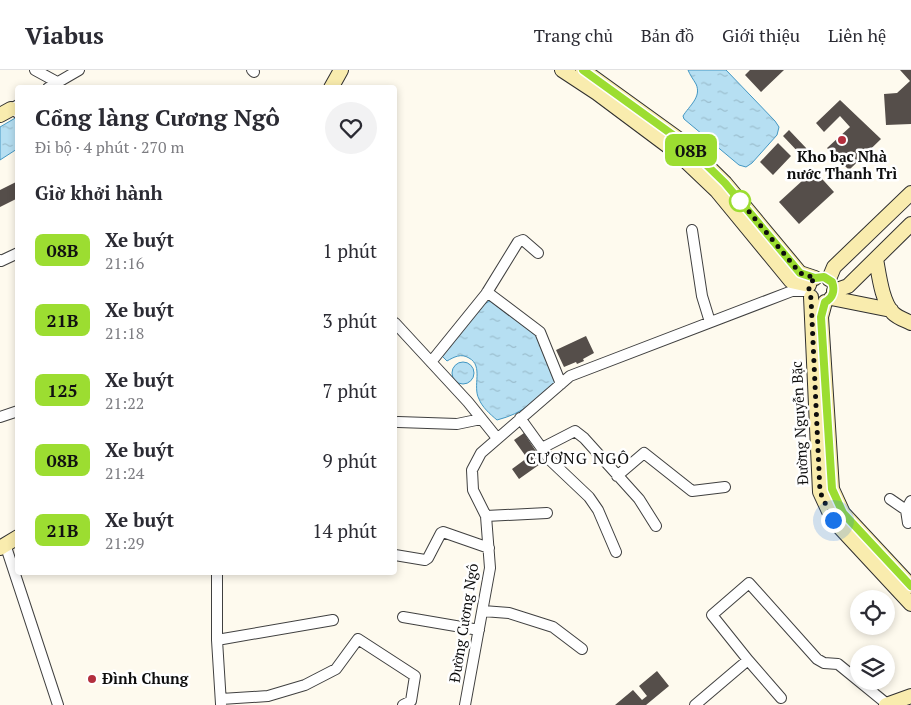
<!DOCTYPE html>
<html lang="vi">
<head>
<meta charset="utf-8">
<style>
  body { margin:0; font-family:"PT Serif",serif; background:#f2f2f3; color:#2b2b33; height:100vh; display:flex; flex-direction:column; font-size:19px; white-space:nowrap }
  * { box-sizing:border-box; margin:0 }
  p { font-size:16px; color:#7c7c81 }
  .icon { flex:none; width:28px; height:28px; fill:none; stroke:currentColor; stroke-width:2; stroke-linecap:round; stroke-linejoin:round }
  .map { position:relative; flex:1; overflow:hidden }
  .side { position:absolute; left:15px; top:15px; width:382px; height:490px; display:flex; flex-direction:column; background:#fff; border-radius:5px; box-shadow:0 2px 8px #0003 }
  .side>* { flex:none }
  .badge { padding:0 10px; border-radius:8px; font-size:18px; line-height:32px }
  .tools { position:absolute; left:850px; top:520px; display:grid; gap:10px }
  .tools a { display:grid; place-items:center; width:45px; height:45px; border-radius:50%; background:#fff; box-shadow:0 2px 8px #0003; font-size:25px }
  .you { position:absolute; width:25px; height:25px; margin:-12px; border:4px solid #fff; border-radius:50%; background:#1a73e8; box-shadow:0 0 0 8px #1a73e833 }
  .map>.badge { position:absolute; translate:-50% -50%; box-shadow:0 0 0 2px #fff }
  h2 { padding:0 20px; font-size:19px; line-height:45px }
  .round { display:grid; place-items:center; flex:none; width:52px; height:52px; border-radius:26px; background:#f2f2f3 }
  .overview { display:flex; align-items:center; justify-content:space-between; height:85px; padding:0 20px }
  h1 { font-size:24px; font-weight:700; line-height:38px }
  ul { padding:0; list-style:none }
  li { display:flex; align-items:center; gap:15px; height:70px; padding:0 20px }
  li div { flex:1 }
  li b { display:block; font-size:19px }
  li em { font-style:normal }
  li .badge { min-width:55px; font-weight:700; text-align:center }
  header { display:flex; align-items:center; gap:30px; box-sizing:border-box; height:70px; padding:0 25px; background:#fff; border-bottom:1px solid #e1e1e2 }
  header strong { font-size:24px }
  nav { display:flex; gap:28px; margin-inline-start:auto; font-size:18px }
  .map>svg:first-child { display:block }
  .water { fill:url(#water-ripples); stroke:#4397c3 }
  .building { fill:#554e4a }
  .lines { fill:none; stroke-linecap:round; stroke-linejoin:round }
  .street-casing { stroke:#404040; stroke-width:12 }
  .secondary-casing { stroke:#2f2f2f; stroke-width:16 }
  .street { stroke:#fff; stroke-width:10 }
  .secondary { stroke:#f9ecae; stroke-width:14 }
  .line-casing { stroke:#fff; stroke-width:11 }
  .line { stroke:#9cdd31; stroke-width:8 }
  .walk { stroke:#0d0d0d; stroke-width:5; stroke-dasharray:0 9 }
  .poi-dot { fill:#b32f3d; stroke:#fff; stroke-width:2 }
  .stop-dot { fill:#fff; stroke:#9cdd31; stroke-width:2.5 }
  .labels { text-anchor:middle; stroke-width:5; stroke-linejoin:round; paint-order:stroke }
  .poi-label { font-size:15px; font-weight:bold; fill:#0d0d0d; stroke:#fff }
  .street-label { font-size:15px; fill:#0d0d0d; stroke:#fff }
  .neighbourhood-label { font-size:16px; letter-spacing:1px; fill:#0d0d0d; stroke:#fff }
</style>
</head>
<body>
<header>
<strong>Viabus</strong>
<nav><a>Trang chủ</a><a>Bản đồ</a><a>Giới thiệu</a><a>Liên hệ</a></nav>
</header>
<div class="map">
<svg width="911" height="635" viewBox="0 0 911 635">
  <defs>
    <pattern id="water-ripples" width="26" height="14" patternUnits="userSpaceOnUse" patternTransform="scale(1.25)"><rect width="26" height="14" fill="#b6dff2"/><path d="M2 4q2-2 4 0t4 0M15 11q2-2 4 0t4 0" fill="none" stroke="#9bbece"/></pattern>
  </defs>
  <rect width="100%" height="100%" fill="#fefaee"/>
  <path class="water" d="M 688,0 L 726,0 L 775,51 L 779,57 L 777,65 L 752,93 L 746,97 L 739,95 L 684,49 L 683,46 C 689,36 702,27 696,14 C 693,9 690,5 688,0 Z
    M 17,47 L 17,79 L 0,90 L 0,57 Z
    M 490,231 L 541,269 L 555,312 C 535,331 524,343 497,350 C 490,344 482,337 479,329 C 472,316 484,296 469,288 C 461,283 454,287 447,291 L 442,286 L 482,235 Z
    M452 303a11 11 0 1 1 22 0a11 11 0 1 1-22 0Z"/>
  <path class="building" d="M 750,0 L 784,0 L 761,22 L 745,5 Z
    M 900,0 L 911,0 L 911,54 L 886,55 L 884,24 L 897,23 L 910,11 Z
    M 840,30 L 881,69 L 849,100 L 827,78 L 850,57 L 840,46 L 824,62 L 816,53 Z
    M 789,60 L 807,79 L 801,85 L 783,66 Z
    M 778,73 L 791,86 L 773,105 L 760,92 Z
    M 814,100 L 834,122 L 799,154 L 779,132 Z
    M 18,111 L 18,128 L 0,137 L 0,120 Z
    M 586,266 L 594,283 L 583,289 L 584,291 L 577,294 L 576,292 L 564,297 L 556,280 Z
    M 524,363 L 543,392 L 519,409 L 512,399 L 527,388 L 514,370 Z
    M 657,601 L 669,616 L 646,635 L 615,635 L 633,620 L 642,630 L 647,626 L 639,616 Z"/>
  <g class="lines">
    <defs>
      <path id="street" d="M 35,0 L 57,12
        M 252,0 L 254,2
        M 48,18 L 79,0
        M 18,35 L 11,39 L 18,43
        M 692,160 L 702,226 L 710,252
        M 0,190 L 1,191 L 18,183
        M 487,222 L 540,262 L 561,314
        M 395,253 L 468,332 L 497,368
        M 431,292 L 486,224 L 518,172 L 523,170 L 538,183
        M 0,347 L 18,341
        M 520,348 L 551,391 L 589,427 L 598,440 L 616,482
        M 398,352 L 457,354 L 481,349
        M 542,378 L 575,361 L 584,368 L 639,429 L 656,456
        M 617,406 L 644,383 L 692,421 L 725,417
        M 890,429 L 906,440
        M 486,446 L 547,443
        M 908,453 L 906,440 L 911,431
        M 5,474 L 58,635
        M 395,485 L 425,490 L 428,488 L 441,463 L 443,462 L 489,478
        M 217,502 L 217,570 L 221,634
        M 483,541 L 509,543 L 553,557 L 582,579
        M 403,547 L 479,560
        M 217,570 L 333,550
        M 781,628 L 748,590 L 712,545 L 749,513 L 817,589 L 824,593 L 838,594 L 887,634
        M 221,629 L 268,626 L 305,615 L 336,599 L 358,569 L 415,606 L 411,631 L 403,635
        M 465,635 L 490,498 L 486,446 L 473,420 L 472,400 L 481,383 L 570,306 L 792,221 L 808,221
        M 695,635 L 748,590"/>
      <path id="secondary" d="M 562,0 L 597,23 L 676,82 L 717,121 L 791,211 L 809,215
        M 583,0 L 684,73 L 725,113 L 800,203 L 815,208
        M 331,18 L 341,0
        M 0,45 L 11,39
        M 876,189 C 879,205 882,232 893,243 C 898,248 905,250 911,253
        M 829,209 L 834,197 L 911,123
        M 834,221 L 848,216 L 911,154
        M 811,227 L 820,422 L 833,450 L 911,534
        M 831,228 L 891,240
        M 825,232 L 821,247 L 832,419 L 843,443 L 911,516
        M 0,478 L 18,467
        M 886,635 L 911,626"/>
    </defs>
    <use href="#street" class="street-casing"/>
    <use href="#secondary" class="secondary-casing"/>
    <use href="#street" class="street"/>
    <use href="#secondary" class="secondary"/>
  </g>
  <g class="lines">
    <defs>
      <path id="line" d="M 583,0 L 684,73 L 725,113 L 800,203 L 815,208 L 824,207 L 832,212 C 835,220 833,228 825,232 L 821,247 L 832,419 L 843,443 L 911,516"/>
    </defs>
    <use href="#line" class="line-casing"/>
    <use href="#line" class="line"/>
    <path class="walk" d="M 740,131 L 736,126 L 800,203 L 815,208 C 809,214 807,220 811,228 L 820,422 L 833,450"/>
  </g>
  <g class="poi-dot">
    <circle cx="842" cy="70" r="5"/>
    <circle cx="92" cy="609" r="5"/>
  </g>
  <circle class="stop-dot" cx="740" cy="131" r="10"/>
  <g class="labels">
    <g class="poi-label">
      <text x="842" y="92">Kho bạc Nhà<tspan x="842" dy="17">nước Thanh Trì</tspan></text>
      <text x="102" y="614" text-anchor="start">Đình Chung</text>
    </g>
    <g class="street-label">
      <text transform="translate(800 353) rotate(-93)" y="5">Đường Nguyễn Bặc</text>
      <text transform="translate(464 553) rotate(-81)" y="5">Đường Cương Ngô</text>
    </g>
    <g class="neighbourhood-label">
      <text x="578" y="394">CƯƠNG NGÔ</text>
    </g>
  </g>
</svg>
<div class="tools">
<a><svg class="icon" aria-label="locate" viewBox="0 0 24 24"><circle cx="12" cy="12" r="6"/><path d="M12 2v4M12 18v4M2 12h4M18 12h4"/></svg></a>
<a><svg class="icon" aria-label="layers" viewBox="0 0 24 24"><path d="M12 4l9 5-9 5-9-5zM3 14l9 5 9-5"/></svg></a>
</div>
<div class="you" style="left:833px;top:450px"></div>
<b class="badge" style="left:691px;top:80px;background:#9cdd31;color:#111">08B</b>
<section class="side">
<div class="overview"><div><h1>Cổng làng Cương Ngô</h1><p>Đi bộ · 4 phút · 270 m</p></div><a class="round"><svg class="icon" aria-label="heart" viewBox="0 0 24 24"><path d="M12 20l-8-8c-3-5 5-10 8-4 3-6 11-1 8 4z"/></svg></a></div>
<h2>Giờ khởi hành</h2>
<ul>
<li><span class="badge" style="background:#9cdd31;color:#111">08B</span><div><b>Xe buýt</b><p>21:16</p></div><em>1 phút</em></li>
<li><span class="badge" style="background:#9cdd31;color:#111">21B</span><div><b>Xe buýt</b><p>21:18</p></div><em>3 phút</em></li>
<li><span class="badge" style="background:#9cdd31;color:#111">125</span><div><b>Xe buýt</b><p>21:22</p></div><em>7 phút</em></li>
<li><span class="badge" style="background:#9cdd31;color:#111">08B</span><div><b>Xe buýt</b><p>21:24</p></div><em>9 phút</em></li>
<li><span class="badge" style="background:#9cdd31;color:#111">21B</span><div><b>Xe buýt</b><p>21:29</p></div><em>14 phút</em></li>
</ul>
</section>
</div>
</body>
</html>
